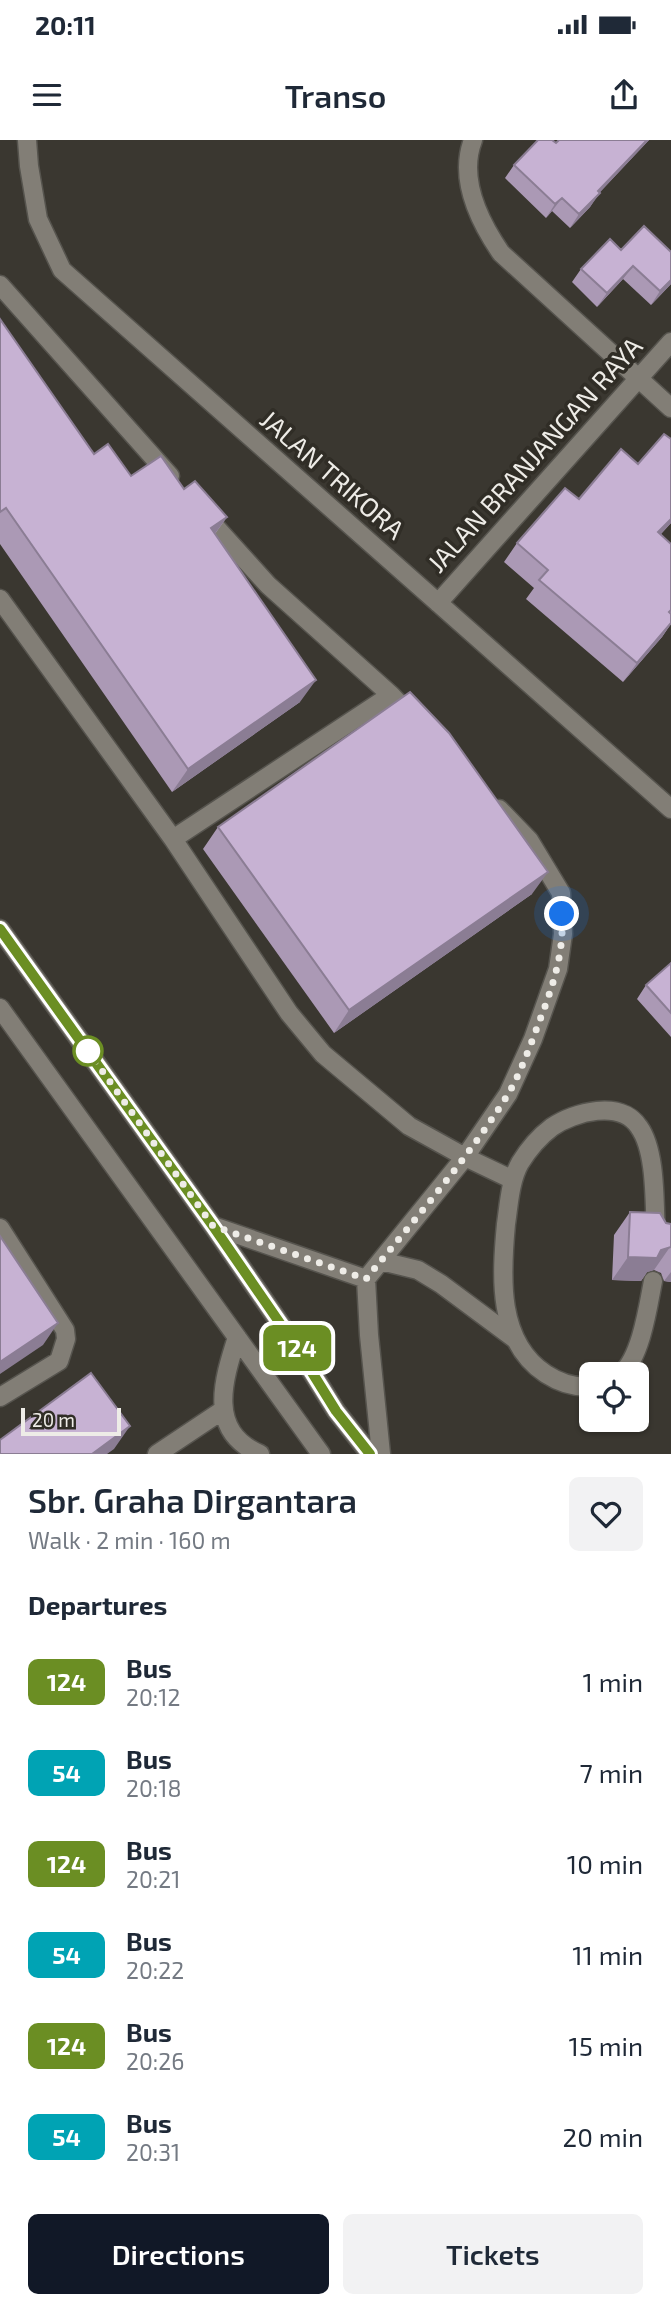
<!DOCTYPE html>
<html lang="en">
<head>
<meta charset="utf-8">
<style>
  body { margin:0; font-family:"Exo 2",sans-serif; background:#f2f2f3; color:#1f2937; height:100vh; display:flex; flex-direction:column; font-size:26px; white-space:nowrap }
  * { box-sizing:border-box; margin:0 }
  p { font-size:23px; color:#747a83 }
  .icon { flex:none; width:38px; height:38px; fill:none; stroke:currentColor; stroke-width:2; stroke-linecap:round; stroke-linejoin:round }
  .map { position:relative; height:1314px; overflow:hidden }
  .side { display:flex; flex-direction:column; background:#fff; flex:1 }
  .side>* { flex:none }
  .badge { padding:0 14px; border-radius:10px; font-size:24px; line-height:46px }
  .fabs { position:absolute; left:579px; top:1222px; display:grid; gap:14px }
  .fabs a { display:grid; place-items:center; width:70px; height:70px; border-radius:10px; background:#fff; box-shadow:0 2px 5px #0004; font-size:35px }
  .scale { position:absolute; left:21px; bottom:18px; width:100px; box-sizing:border-box; padding-left:7px; border:4px solid #eeece7; border-top:0; font-size:19px; line-height:24px; white-space:nowrap; color:#eeece7; -webkit-text-stroke:5px #302d26; paint-order:stroke }
  .you { position:absolute; width:35px; height:35px; margin:-18px; border:5px solid #fff; border-radius:50%; background:#1a73e8; box-shadow:0 0 0 10px #1a73e833 }
  .map>.badge { position:absolute; translate:-50% -50%; box-shadow:0 0 0 4px #fff }
  h2 { padding:0 28px; font-size:26px; line-height:63px }
  .round { display:grid; place-items:center; flex:none; width:74px; height:74px; border-radius:10px; background:#f2f2f3 }
  .overview { display:flex; align-items:center; justify-content:space-between; height:119px; padding:0 28px }
  h1 { font-size:33px; font-weight:600; line-height:52px }
  .cta { display:flex; gap:14px; margin-top:auto; padding:14px 28px }
  .cta a { flex:1; height:80px; border-radius:10px; background:#111827; color:#fff; font-size:28px; font-weight:600; line-height:80px; text-align:center }
  .cta a+a { background:#f2f2f3; color:#1f2937 }
  ul { padding:0; list-style:none }
  li { display:flex; align-items:center; gap:21px; height:91px; padding:0 28px }
  li div { flex:1 }
  li b { display:block; font-size:26px }
  li em { font-style:normal }
  li .badge { min-width:77px; font-weight:700; text-align:center }
  .status { display:flex; justify-content:space-between; align-items:center; height:49px; padding:0 35px; background:#fff; direction:ltr }
  .status svg { height:19px; fill:currentColor }
  header { display:flex; justify-content:space-between; align-items:center; height:91px; padding:0 28px; background:#fff; font-size:32px; font-weight:600 }
  .map>svg:first-child { display:block }
  .lines { fill:none; stroke-linecap:round; stroke-linejoin:round }
  .minor-casing { stroke:#56544e; stroke-width:21 }
  .minor { stroke:#827e76; stroke-width:18 }
  .wall { fill:#ab99b5 }
  .shaded-wall { fill:#8b7d94 }
  .building { fill:#c7b2d3; stroke:#8b7d94; stroke-width:2 }
  .line-casing { stroke:#fff; stroke-width:16 }
  .line { stroke:#6b8e23; stroke-width:10 }
  .walk { stroke:#eeece7; stroke-width:7; stroke-dasharray:0 12.6 }
  .stop-dot { fill:#fff; stroke:#6b8e23; stroke-width:3.5 }
  .labels { text-anchor:middle; stroke-width:7; stroke-linejoin:round; paint-order:stroke }
  .street-label { font-size:26px; fill:#eeece7; stroke:#302d26 }
</style>
</head>
<body>
<div class="status"><b>20:11</b><svg viewBox="0 0 49 12"><path d="M0 12V9h3v3zM5 12V6h3v6zM10 12V3h3v9zM15 12V0h3v12zM26 1h20v11H26zM47 4h2v5h-2z"/></svg></div>
<header><svg class="icon" aria-label="menu" viewBox="0 0 24 24"><path d="M4 6h16M4 12h16M4 18h16"/></svg>Transo<svg class="icon" aria-label="share" viewBox="0 0 24 24"><path d="M12 15V3M7 8l5-5 5 5M5 13v7h14v-7"/></svg></header>
<div class="map">
<svg width="671" height="1314" viewBox="0 0 671 1314">
  <rect width="100%" height="100%" fill="#3a3730"/>
  <g class="lines">
    <defs>
      <path id="minor" d="M 27,0 L 29,26 L 38,79 L 62,130 L 671,669
        M 473,0 C 458,39 479,81 501,113 L 671,268
        M 0,145 L 170,336
        M 203,373 L 268,445 L 391,555 L 413,578
        M 0,459 L 173,699 L 289,873 L 323,914 L 409,986 L 465,1017 L 513,1040
        M 438,463 L 671,202
        M 173,699 L 391,555
        M 0,789 L 213,1086 L 295,1205 L 336,1271 L 370,1314
        M 0,868 L 321,1314
        M 213,1086 L 366,1139
        M 0,1088 L 65,1190 L 66,1199 L 59,1221 L 0,1257
        M 381,1121 L 418,1130 L 441,1144 L 515,1199
        M 237,1197 C 223,1241 207,1291 260,1314
        M 621,1234 C 641,1217 648,1167 653,1141
        M 592,1246 C 576,1248 560,1243 546,1234 C 497,1202 501,1137 506,1084 C 509,1064 510,1041 520,1023 C 528,1010 540,996 552,987 C 574,972 621,959 639,987 C 657,1012 654,1066 656,1096
        M 157,1314 L 223,1270
        M 381,1314 L 369,1195 L 366,1139 L 465,1017 L 508,954 L 533,899 L 558,829 L 563,794 L 561,753 L 529,700 L 499,669"/>
    </defs>
    <use href="#minor" class="minor-casing"/>
    <use href="#minor" class="minor"/>
  </g>
  <path class="wall" d="M 559,0 L 649,0 L 599,53 L 590,67 L 570,88 L 552,71 L 546,78 L 505,38 L 514,25 L 556,3 Z
    M 621,110 L 671,112 L 671,144 L 651,165 L 623,139 L 597,167 L 572,142 L 581,129 Z
    M 0,179 L 94,314 L 131,336 L 184,349 L 227,377 L 215,394 L 300,562 L 172,652 L 0,404 Z
    M 671,299 L 671,383 L 661,394 L 671,404 L 671,484 L 662,497 L 623,542 L 526,459 L 534,448 L 504,422 L 517,403 L 579,359 L 638,324 Z
    M 218,687 L 532,754 L 334,893 L 203,709 Z
    M 671,823 L 671,897 L 637,859 L 646,845 Z
    M 630,1072 L 671,1084 L 671,1142 L 664,1141 L 661,1133 L 654,1130 L 647,1132 L 641,1141 L 612,1140 L 614,1095 Z"/>
  <path class="shaded-wall" d="M 647,0 L 649,0 L 588,65 L 598,51 Z
    M 600,53 L 590,67 L 570,88 L 579,74 Z
    M 562,58 L 552,71 L 546,78 L 555,64 Z
    M 633,126 L 623,139 L 597,167 L 607,153 Z
    M 671,140 L 671,144 L 651,165 L 660,151 Z
    M 227,377 L 211,399 L 211,388 Z
    M 671,379 L 671,383 L 645,411 L 658,392 Z
    M 671,483 L 662,497 L 623,542 L 637,523 Z
    M 316,540 L 300,562 L 172,652 L 188,629 Z
    M 548,732 L 532,754 L 334,893 L 349,870 Z
    M 670,1107 L 654,1130 L 647,1132 L 641,1141 L 612,1140 L 628,1117 L 661,1110 Z
    M 671,1132 L 671,1142 L 664,1141 Z
    M 58,1183 L 43,1205 L 0,1234 L 0,1222 Z
    M 130,1286 L 114,1309 L 107,1314 L 92,1314 Z"/>
  <path class="building" d="M 538,0 L 552,0 L 556,3 L 559,0 L 647,0 L 598,51 L 600,53 L 579,74 L 562,58 L 555,64 L 514,25 Z
    M 644,86 L 671,112 L 671,140 L 660,151 L 633,126 L 607,153 L 581,129 L 610,99 L 621,110 Z
    M 0,179 L 94,314 L 108,304 L 131,336 L 161,316 L 184,349 L 195,341 L 227,377 L 211,388 L 316,540 L 188,629 L 6,368 L 0,372 Z
    M 664,294 L 671,299 L 671,379 L 658,392 L 671,404 L 671,470 L 669,472 L 671,474 L 671,483 L 637,523 L 539,440 L 548,430 L 517,403 L 565,348 L 579,359 L 621,309 L 638,324 Z
    M 410,552 L 449,593 L 548,732 L 349,870 L 218,687 Z
    M 671,823 L 671,873 L 646,845 Z
    M 630,1072 L 660,1073 L 666,1083 L 671,1084 L 671,1107 L 661,1110 L 657,1118 L 628,1117 Z
    M 0,1096 L 58,1183 L 0,1222 Z
    M 91,1233 L 130,1286 L 92,1314 L 0,1314 L 0,1300 Z"/>
  <g class="lines">
    <defs>
      <path id="line" d="M 0,789 L 213,1086 L 295,1205 L 336,1271 L 370,1314"/>
    </defs>
    <use href="#line" class="line-casing"/>
    <use href="#line" class="line"/>
    <path class="walk" d="M 88,911 L 213,1086 L 366,1139 C 414,1080 466,1021 507,956 C 522,931 532,900 543,872 C 555,839 564,810 562,774"/>
  </g>
  <circle class="stop-dot" cx="88" cy="911" r="14"/>
  <g class="labels">
    <g class="street-label">
      <text transform="translate(535 315) rotate(-48)" y="9">JALAN BRANJANGAN RAYA</text>
      <text transform="translate(332 335) rotate(41)" y="9">JALAN TRIKORA</text>
    </g>
  </g>
</svg>
<div class="fabs">
<a><svg class="icon" aria-label="locate" viewBox="0 0 24 24"><circle cx="12" cy="12" r="6"/><path d="M12 2v4M12 18v4M2 12h4M18 12h4"/></svg></a>
</div>
<div class="scale">20 m</div>
<div class="you" style="left:562px;top:774px"></div>
<b class="badge" style="left:297px;top:1208px;background:#6b8e23;color:#fff">124</b>
</div>
<section class="side">
<div class="overview"><div><h1>Sbr. Graha Dirgantara</h1><p>Walk · 2 min · 160 m</p></div><a class="round"><svg class="icon" aria-label="heart" viewBox="0 0 24 24"><path d="M12 20l-8-8c-3-5 5-10 8-4 3-6 11-1 8 4z"/></svg></a></div>
<h2>Departures</h2>
<ul>
<li><span class="badge" style="background:#6b8e23;color:#fff">124</span><div><b>Bus</b><p>20:12</p></div><em>1 min</em></li>
<li><span class="badge" style="background:#00a3b4;color:#fff">54</span><div><b>Bus</b><p>20:18</p></div><em>7 min</em></li>
<li><span class="badge" style="background:#6b8e23;color:#fff">124</span><div><b>Bus</b><p>20:21</p></div><em>10 min</em></li>
<li><span class="badge" style="background:#00a3b4;color:#fff">54</span><div><b>Bus</b><p>20:22</p></div><em>11 min</em></li>
<li><span class="badge" style="background:#6b8e23;color:#fff">124</span><div><b>Bus</b><p>20:26</p></div><em>15 min</em></li>
<li><span class="badge" style="background:#00a3b4;color:#fff">54</span><div><b>Bus</b><p>20:31</p></div><em>20 min</em></li>
</ul>
<div class="cta"><a>Directions</a><a>Tickets</a></div>
</section>
</body>
</html>
